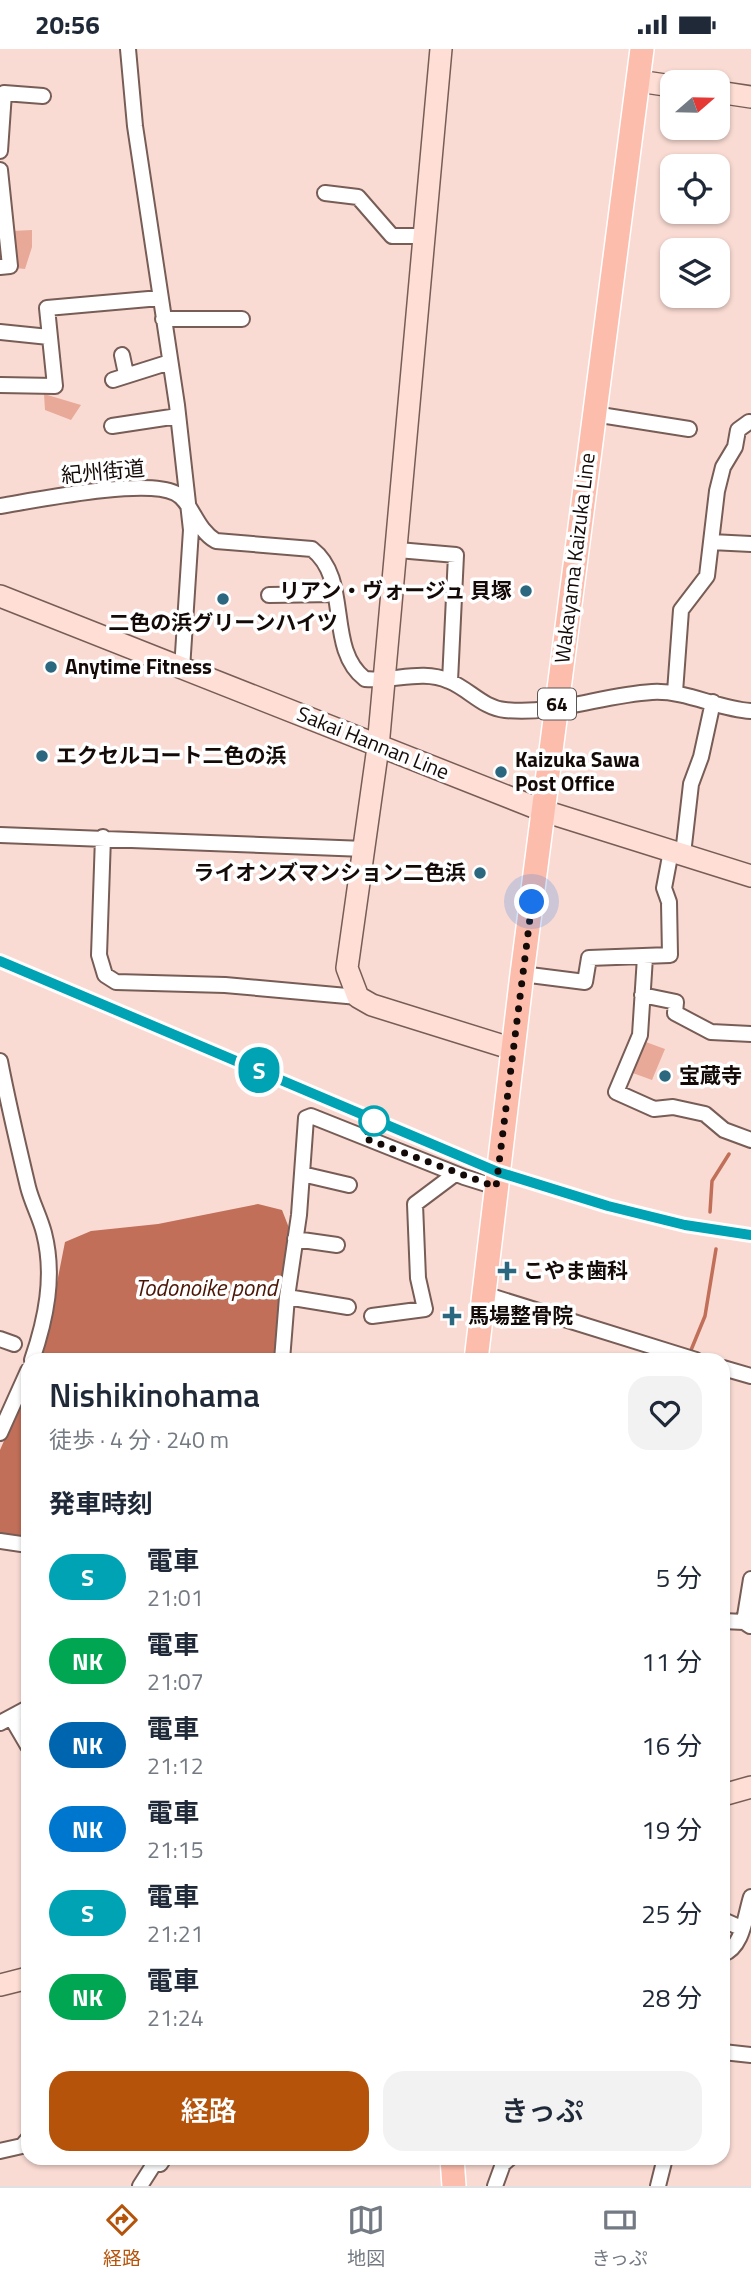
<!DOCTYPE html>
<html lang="ja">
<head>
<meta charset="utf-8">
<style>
  body { margin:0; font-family:"Titillium Web","Noto Sans JP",sans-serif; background:#f2f2f3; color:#1f2937; height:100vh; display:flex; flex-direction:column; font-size:26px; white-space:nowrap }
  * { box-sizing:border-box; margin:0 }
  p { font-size:23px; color:#747a83 }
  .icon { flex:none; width:38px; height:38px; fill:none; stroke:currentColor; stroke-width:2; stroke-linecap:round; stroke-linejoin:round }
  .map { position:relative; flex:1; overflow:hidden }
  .drawer { position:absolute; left:21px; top:1304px; width:709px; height:812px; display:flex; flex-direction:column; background:#fff; border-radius:21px; box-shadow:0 2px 5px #0004 }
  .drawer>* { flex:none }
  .badge { padding:0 14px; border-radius:23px; font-size:24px; line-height:46px }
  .needle { width:46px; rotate:70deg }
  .buttons { position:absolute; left:660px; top:21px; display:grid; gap:14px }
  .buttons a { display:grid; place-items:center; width:70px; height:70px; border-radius:14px; background:#fff; box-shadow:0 2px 5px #0004; font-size:35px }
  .you { position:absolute; width:35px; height:35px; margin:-18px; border:5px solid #fff; border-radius:50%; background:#1a73e8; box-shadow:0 0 0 10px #1a73e833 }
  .map>.badge { position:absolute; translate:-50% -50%; box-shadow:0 0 0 4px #fff }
  h2 { padding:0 28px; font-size:26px; line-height:63px }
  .round { display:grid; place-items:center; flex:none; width:74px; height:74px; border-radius:21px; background:#f2f2f3 }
  .headline { display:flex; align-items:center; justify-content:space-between; height:119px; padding:0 28px }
  h1 { font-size:33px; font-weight:600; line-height:52px }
  .cta { display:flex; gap:14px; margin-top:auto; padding:14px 28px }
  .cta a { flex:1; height:80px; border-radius:21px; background:#b45309; color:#fff; font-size:28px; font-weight:600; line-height:80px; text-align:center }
  .cta a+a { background:#f2f2f3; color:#1f2937 }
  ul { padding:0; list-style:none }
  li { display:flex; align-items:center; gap:21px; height:84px; padding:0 28px }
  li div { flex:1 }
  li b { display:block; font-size:26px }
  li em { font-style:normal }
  li .badge { min-width:77px; font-weight:700; text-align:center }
  .status { display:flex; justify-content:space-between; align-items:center; height:49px; padding:0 35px; background:#fff; direction:ltr }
  .status svg { height:19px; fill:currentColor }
  .menu { display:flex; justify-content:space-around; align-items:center; height:98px; border-top:2px solid #e0e1e3; background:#fff; font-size:19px; color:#747a83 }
  .menu a { display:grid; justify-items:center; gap:4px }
  .menu .current { color:#b45309 }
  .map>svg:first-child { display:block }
  .green { fill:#e8a998 }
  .water { fill:#c16f58 }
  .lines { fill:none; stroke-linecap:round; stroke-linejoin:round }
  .stream { stroke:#c16f58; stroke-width:3.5 }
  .street-casing { stroke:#775d56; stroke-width:18 }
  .secondary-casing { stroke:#775d56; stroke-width:24 }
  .primary-casing { stroke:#fff; stroke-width:26 }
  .street { stroke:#fff; stroke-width:14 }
  .secondary { stroke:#feded5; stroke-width:21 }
  .primary { stroke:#fdbdac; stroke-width:23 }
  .rail { stroke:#372b27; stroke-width:3.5 }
  .line-casing { stroke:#fff; stroke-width:16 }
  .line { stroke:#00a3b4; stroke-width:10 }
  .walk { stroke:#140b08; stroke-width:7; stroke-dasharray:0 12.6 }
  .poi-dot { fill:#2b677e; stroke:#fff; stroke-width:2.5 }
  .stop-dot { fill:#fff; stroke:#00a3b4; stroke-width:3.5 }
  .labels { text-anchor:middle; stroke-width:7; stroke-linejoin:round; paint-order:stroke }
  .shield { fill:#fff; stroke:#5a5452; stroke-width:2 }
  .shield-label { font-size:19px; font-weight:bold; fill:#140b08 }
  .street-label { font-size:21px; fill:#140b08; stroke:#fff }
  .poi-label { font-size:21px; font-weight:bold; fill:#140b08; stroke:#fff; text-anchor:start }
  .water-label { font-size:23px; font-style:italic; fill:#4b1607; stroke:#fff }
</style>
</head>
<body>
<div class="status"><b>20:56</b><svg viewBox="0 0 49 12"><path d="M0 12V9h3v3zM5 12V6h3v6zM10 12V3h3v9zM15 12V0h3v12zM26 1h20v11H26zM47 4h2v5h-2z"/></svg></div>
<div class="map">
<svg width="751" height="2137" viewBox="0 0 751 2137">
  <rect width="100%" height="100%" fill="#f9dbd3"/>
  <path class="green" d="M 32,181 L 32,198 L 25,220 L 16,219 L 12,182 Z
    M 44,345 L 81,356 L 71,371 L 45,361 Z
    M 643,992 L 665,1000 L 652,1031 L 630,1023 Z"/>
  <path class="water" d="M 258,1155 L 282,1161 L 291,1184 L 280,1252 L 277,1311 L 37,1311 L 51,1264 L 65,1193 L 91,1182 L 158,1175 Z
    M 28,1337 L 28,1491 L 0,1487 L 0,1401 Z"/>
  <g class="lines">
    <path class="stream" d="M 710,1163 L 712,1132 L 729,1105
      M 689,1306 L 705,1267 L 716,1200
      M 355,2109 L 373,2114"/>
    <defs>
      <path id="street" d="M 128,0 L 135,77 L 177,356 L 191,481 L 182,620
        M 0,102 L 4,44 L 43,47
        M 0,121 L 10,217 L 0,218
        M 325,144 L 358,148 L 392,187 L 424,187
        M 163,270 L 242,270
        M 0,283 L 49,288
        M 122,306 L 126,325
        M 113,331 L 170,313
        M 0,336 L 55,337 L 47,259 L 160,249
        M 594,365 L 689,380
        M 112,377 L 178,367
        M 0,457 C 37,451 144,429 175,444 C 192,452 195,480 216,492 L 312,500 C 352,531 325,599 365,630 C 393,633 422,620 449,632 C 469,640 483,659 505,661 C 556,666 602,646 652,643 C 687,641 717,660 751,662
        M 711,493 L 751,495
        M 398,501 L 456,506 L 450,632
        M 269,546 L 334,545
        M 675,643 L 681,561 L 707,527 L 717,442 L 723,418 L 735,398 L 738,381 L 749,373
        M 0,786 L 365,800
        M 103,788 L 99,906 L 105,926 L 116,933 L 225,936 L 358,948
        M 683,805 L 691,735 L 701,708 L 713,653
        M 645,908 L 640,986 L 616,1043 L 654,1060 L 673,1058 L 705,1065 L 724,1081 L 751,1091
        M 522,925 L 585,933 L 589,909 L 670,906 L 669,853 L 664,839 L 671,802
        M 642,946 L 676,953 L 675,964 L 711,983 L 751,985
        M 0,1012 C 8,1054 18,1096 28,1138 C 32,1154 40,1168 44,1184 C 55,1227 46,1270 32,1311
        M 302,1125 L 349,1136
        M 295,1190 L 337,1196
        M 484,1245 L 696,1311
        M 287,1248 L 348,1258
        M 372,1267 L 425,1260 L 418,1229 L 415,1155 L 455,1125
        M 0,1290 L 14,1295
        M 282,1311 L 287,1248 L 299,1166 L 306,1069 L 311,1067 L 464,1128 L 496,1138
        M 723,1319 L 751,1327
        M 0,1384 L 28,1322
        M 0,1492 L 28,1496
        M 723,1572 L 744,1573 L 750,1577
        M 744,1573 L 751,1530
        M 11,1668 L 28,1697
        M 0,1674 L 28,1659
        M 723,1871 L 741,1879
        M 723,1905 C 743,1898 745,1867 751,1848
        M 723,2003 L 751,2006
        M 0,2102 L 22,2097 L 28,2090
        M 140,2137 L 156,2112 L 160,2115 L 164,2109
        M 495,2137 L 503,2115 L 510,2109
        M 658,2137 L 665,2109"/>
      <path id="secondary" d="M 441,0 L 378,698 L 347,919 L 358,948 L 372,956 L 513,1000
        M 638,32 L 672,37
        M 718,43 L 751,48
        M 0,547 L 544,762 L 751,827
        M 723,1746 L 751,1738
        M 0,1936 L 28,1929"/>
      <path id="primary" d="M 476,1311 L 522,925 L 642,0
        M 452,2109 L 454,2137"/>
    </defs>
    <use href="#street" class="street-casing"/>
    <use href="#secondary" class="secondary-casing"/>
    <use href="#primary" class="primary-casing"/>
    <use href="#street" class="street"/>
    <use href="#secondary" class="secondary"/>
    <use href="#primary" class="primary"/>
    <path class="rail" d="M 0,912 L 498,1123 L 609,1157 L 685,1176 L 751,1186"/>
  </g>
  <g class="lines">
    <defs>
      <path id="line" d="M 0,912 L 498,1123 L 608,1157 L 685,1176 L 751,1186"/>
    </defs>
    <use href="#line" class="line-casing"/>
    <use href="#line" class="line"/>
    <path class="walk" d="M 374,1072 L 364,1089 L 496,1138 L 532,853"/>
  </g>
  <g class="poi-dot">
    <circle cx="526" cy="542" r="7"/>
    <circle cx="223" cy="550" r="7"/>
    <circle cx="51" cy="618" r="7"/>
    <circle cx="42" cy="707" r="7"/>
    <circle cx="501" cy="723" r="7"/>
    <circle cx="480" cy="824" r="7"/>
    <circle cx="665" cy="1027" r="7"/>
    <path d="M503.5 1211.5h7v7h7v7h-7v7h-7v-7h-7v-7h7z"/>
    <path d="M448.5 1256.5h7v7h7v7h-7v7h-7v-7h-7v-7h7z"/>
  </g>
  <circle class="stop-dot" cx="374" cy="1072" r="14"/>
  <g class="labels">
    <rect class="shield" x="538" y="639.5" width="38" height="31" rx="5"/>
    <g class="shield-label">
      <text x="557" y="662">64</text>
    </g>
    <g class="street-label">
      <text transform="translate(103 423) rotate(-5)" y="7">紀州街道</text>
      <text transform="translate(575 509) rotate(-83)" y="7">Wakayama Kaizuka Line</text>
      <text transform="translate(373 694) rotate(22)" y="7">Sakai Hannan Line</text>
    </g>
    <g class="poi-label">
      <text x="512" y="549" text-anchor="end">リアン・ヴォージュ 貝塚</text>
      <text x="223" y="581" text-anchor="middle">二色の浜グリーンハイツ</text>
      <text x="65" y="625">Anytime Fitness</text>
      <text x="56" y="714">エクセルコート二色の浜</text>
      <text x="515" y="718">Kaizuka Sawa<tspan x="515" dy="24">Post Office</tspan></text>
      <text x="466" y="831" text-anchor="end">ライオンズマンション二色浜</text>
      <text x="679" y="1034">宝蔵寺</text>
      <text x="523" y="1229">こやま歯科</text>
      <text x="468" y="1274">馬場整骨院</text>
    </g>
    <g class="water-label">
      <text x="206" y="1247">Todonoike pond</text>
    </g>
  </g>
</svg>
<div class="buttons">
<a><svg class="needle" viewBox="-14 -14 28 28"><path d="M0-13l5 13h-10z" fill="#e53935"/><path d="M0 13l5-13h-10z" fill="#747a83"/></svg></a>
<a><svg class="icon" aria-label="locate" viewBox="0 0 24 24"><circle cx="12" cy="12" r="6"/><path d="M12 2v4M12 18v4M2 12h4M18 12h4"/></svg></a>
<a><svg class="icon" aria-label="layers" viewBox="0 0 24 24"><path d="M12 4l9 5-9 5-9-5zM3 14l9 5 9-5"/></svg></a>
</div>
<div class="you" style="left:532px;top:853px"></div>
<b class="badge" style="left:259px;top:1021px;background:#00a3b4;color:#fff">S</b>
<section class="drawer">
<div class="headline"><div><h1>Nishikinohama</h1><p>徒歩 · 4 分 · 240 m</p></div><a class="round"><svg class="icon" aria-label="heart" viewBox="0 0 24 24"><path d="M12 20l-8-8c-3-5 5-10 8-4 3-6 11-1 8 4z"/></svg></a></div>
<h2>発車時刻</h2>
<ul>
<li><span class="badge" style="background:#00a3b4;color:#fff">S</span><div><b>電車</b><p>21:01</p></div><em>5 分</em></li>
<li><span class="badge" style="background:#00a651;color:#fff">NK</span><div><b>電車</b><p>21:07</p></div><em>11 分</em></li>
<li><span class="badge" style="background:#0065af;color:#fff">NK</span><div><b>電車</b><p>21:12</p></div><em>16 分</em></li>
<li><span class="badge" style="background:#0077ce;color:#fff">NK</span><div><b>電車</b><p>21:15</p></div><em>19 分</em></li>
<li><span class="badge" style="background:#00a3b4;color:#fff">S</span><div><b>電車</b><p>21:21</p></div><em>25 分</em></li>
<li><span class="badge" style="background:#00a651;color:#fff">NK</span><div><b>電車</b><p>21:24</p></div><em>28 分</em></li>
</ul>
<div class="cta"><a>経路</a><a>きっぷ</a></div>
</section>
</div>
<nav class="menu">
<a class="current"><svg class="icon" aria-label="directions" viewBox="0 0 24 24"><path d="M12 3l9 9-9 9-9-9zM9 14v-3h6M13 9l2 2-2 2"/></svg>経路</a>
<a><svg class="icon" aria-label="map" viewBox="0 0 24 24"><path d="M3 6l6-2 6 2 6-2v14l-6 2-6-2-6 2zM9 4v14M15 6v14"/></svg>地図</a>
<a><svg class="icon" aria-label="tickets" viewBox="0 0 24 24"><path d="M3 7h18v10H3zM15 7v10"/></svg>きっぷ</a>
</nav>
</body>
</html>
